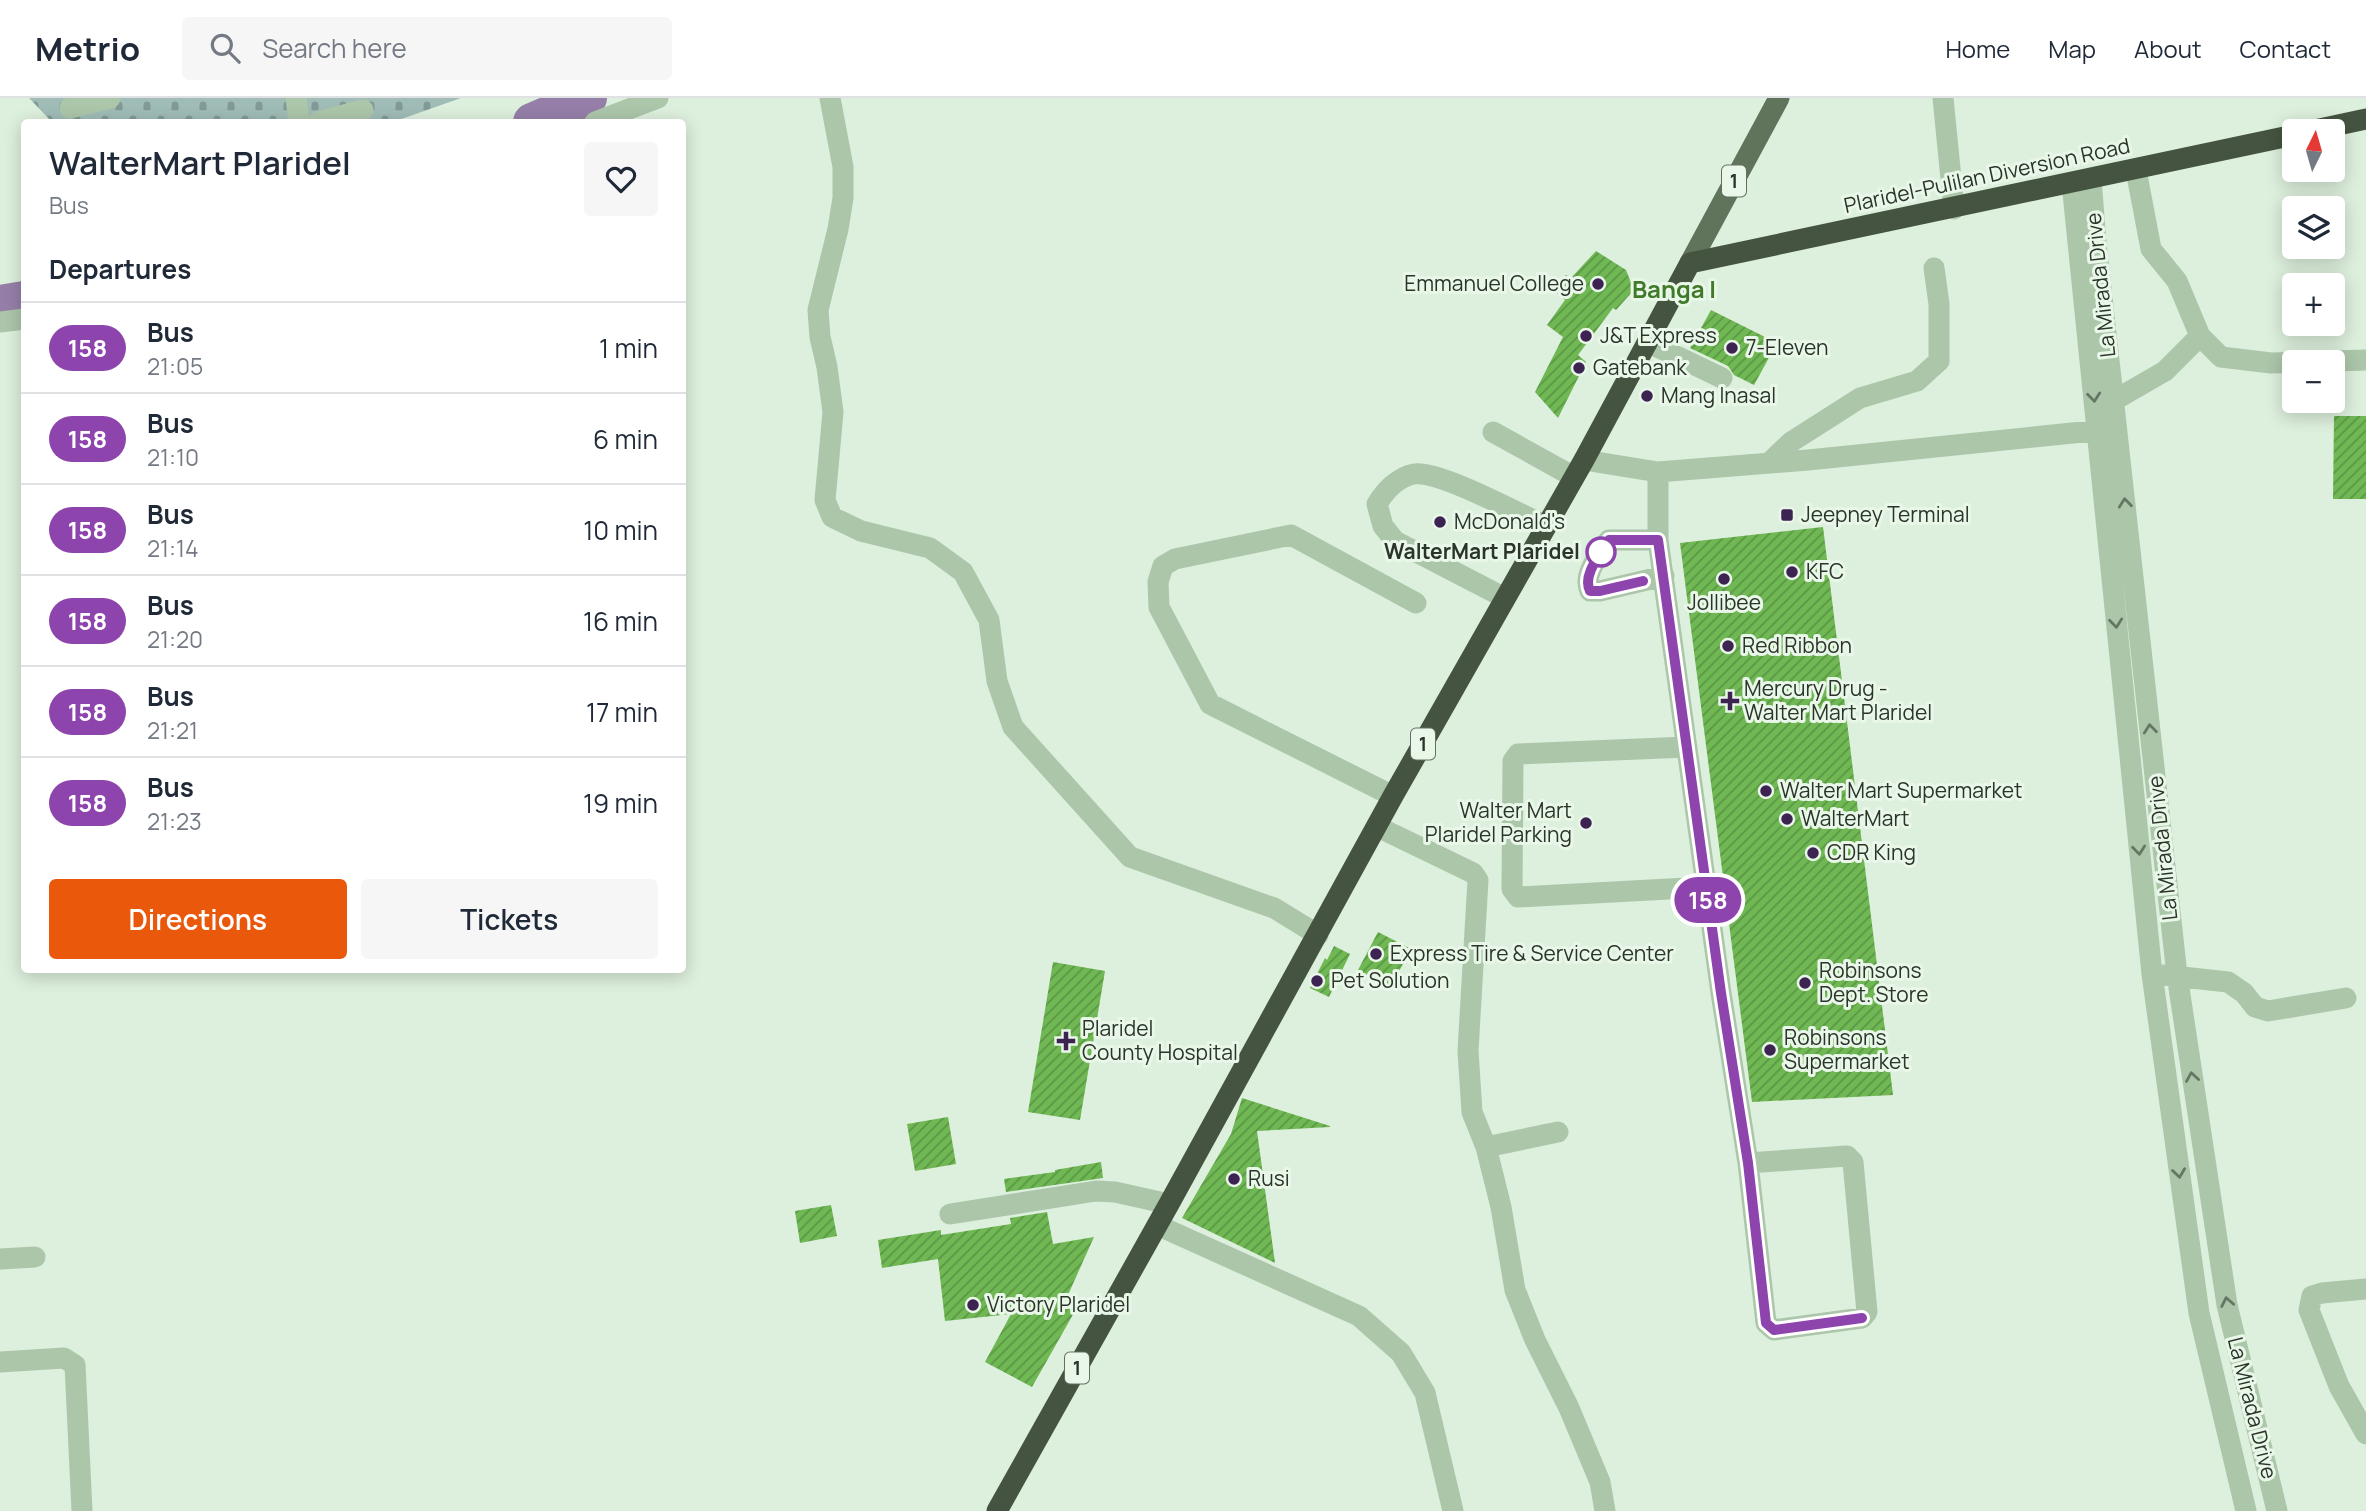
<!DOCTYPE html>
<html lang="en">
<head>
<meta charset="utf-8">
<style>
  body { margin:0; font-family:Manrope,sans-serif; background:#f6f6f7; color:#1f2937; height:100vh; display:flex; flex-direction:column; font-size:26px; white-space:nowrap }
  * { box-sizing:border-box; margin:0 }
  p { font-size:23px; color:#747a83 }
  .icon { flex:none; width:38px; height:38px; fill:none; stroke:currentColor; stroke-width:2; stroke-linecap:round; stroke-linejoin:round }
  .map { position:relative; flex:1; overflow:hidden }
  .details { position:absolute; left:21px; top:21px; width:665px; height:854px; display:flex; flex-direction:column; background:#fff; border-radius:7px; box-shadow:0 4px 18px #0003 }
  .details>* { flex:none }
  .badge { padding:0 14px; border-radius:23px; font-size:24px; line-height:46px }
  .needle { width:46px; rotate:5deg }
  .buttons { position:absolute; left:2282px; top:21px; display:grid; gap:14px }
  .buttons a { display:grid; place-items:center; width:63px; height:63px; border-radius:7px; background:#fff; box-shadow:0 4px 18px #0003; font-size:35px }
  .map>.badge { position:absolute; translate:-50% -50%; box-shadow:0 0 0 4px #fff }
  h2 { padding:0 28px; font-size:26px; line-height:63px }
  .round { display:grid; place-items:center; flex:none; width:74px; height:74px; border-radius:7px; background:#f6f6f7 }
  .headline { display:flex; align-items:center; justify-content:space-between; height:119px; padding:0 28px }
  h1 { font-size:33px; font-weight:600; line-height:52px }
  .button { display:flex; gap:14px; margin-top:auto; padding:14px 28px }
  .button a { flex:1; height:80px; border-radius:7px; background:#ea580c; color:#fff; font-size:28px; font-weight:600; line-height:80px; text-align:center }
  .button a+a { background:#f6f6f7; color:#1f2937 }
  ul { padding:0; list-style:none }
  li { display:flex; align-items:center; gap:21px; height:91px; padding:0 28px; border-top:2px solid #e0e1e3 }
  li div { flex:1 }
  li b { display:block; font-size:26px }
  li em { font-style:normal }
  li .badge { min-width:77px; font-weight:700; text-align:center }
  header { display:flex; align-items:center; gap:42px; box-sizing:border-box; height:98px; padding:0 35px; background:#fff; border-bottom:2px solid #e0e1e3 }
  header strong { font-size:33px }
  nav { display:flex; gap:38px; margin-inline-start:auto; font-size:24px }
  .search { width:490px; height:63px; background:#f6f6f7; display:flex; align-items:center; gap:18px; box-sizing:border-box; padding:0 24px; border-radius:7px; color:#747a83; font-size:26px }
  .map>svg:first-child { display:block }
  .cemetery { fill:url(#cemetery-stones) }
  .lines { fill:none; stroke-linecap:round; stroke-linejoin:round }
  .river { stroke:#957fa9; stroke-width:38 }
  .building { fill:url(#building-hatch) }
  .minor { stroke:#acc6aa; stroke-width:21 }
  .major { stroke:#60745c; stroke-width:21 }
  .highway { stroke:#455441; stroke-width:21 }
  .oneway { stroke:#657663 }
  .line-casing { stroke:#fff; stroke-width:16 }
  .line { stroke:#8e44ad; stroke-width:10 }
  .poi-dot { fill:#3c2351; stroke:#e9f7e9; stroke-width:2.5 }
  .stop-dot { fill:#fff; stroke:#8e44ad; stroke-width:3.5 }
  .labels { text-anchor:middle; stroke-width:6; stroke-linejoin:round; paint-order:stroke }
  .shield { fill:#e9f7e9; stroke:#646e63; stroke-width:2 }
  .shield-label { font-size:19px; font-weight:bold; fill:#2b3429 }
  .street-label { font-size:21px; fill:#2b3429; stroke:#e9f7e9 }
  .poi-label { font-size:21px; fill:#2b3429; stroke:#e9f7e9; text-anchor:start }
  .stop-label { font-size:21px; font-weight:bold; fill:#2b3429; stroke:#e9f7e9; text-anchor:end }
  .quarter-label { font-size:24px; font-weight:bold; fill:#417a2b; stroke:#e9f7e9 }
</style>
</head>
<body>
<header>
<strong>Metrio</strong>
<div class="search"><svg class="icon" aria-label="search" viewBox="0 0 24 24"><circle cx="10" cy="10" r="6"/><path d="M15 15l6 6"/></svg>Search here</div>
<nav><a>Home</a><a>Map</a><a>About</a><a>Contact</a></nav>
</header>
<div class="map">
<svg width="2366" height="1413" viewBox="0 0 2366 1413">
  <defs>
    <pattern id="cemetery-stones" width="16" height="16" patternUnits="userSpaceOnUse" patternTransform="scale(1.75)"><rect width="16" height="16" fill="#9fbcb7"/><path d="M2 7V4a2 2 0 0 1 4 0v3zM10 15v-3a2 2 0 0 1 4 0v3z" fill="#829a95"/></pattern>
    <pattern id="building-hatch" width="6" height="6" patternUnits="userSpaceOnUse" patternTransform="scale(1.75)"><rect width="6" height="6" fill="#6fb853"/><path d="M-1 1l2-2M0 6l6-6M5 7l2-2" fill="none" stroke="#5b9645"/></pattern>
  </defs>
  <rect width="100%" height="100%" fill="#ddefdd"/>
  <path class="cemetery" d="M 29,0 L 461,0 L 393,24 L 52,24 Z"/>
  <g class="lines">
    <path class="river" d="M 532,24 L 588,0
      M 0,206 L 24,202"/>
  </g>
  <path class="building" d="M 1596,153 L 1626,172 L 1634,192 L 1616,212 L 1613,210 L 1578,257 L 1586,264 L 1558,320 L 1535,294 L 1563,239 L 1547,227 L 1565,202 L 1553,192 L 1566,177 L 1571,180 Z
    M 1711,212 L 1777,245 L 1754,287 L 1734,277 L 1728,268 L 1690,250 Z
    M 2334,318 L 2366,318 L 2366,401 L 2333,401 Z
    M 1823,429 L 1893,997 L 1752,1004 L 1680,445 Z
    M 1378,834 L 1411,851 L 1390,890 L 1358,872 Z
    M 1334,848 L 1350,856 L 1329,899 L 1310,890 L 1325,860 L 1327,862 Z
    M 1053,864 L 1105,873 L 1080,1022 L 1028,1014 Z
    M 1242,1000 L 1330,1028 L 1330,1029 L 1257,1033 L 1275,1165 L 1182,1120 L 1231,1036 Z
    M 948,1019 L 956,1066 L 915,1073 L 907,1026 Z
    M 1101,1064 L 1103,1080 L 1006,1094 L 1004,1081 L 1055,1074 L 1055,1072 Z
    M 831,1107 L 837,1138 L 800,1145 L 795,1113 Z
    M 1047,1114 L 1053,1146 L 1094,1139 L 1063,1208 L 1075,1213 L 1032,1289 L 985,1264 L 1011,1216 L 945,1223 L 938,1161 L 882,1170 L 878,1142 L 941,1132 L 941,1137 L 1011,1126 L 1010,1120 Z"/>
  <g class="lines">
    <path class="minor" d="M 296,0 L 299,24
      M 830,0 L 843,69 L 843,100 L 838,131 L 818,212 L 820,239 L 827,269 L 833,314 L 825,402 L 832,419 L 861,433 L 930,450 L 963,474 L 989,522 L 997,583 L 1013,629 L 1130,759 L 1274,810 L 1318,837
      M 1943,0 L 1954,111
      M 70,10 L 110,0
      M 318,24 L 363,12
      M 595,24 L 658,0
      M 2136,72 L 2151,151 L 2177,183 L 2200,238 L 2221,259 L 2271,265 L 2366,262
      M 2091,81 L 2096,145 L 2177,877 L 2227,1207 L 2277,1413
      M 2072,85 L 2152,876 L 2199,1215 L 2246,1413
      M 0,224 L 24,221
      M 1647,244 L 1722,280
      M 2113,303 L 2165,273 L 2200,238
      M 1493,334 L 1574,379
      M 1584,362 L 1658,374 L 1808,362 L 2112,331
      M 1770,364 L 1791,344 L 1860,300 L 1917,283 L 1939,263 L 1939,206 L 1934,170
      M 1658,374 L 1658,442 L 1721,895 L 1748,1065 L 1766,1225 L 1774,1232 L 1862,1220 L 1867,1214 L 1853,1064 L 1847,1058 L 1748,1065
      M 1658,442 L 1609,442 C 1600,456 1582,477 1590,493 L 1600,493 L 1664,478
      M 1505,500 L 1395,443 L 1383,428 L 1377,406 C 1385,393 1398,379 1414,376 C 1439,372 1519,416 1546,428
      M 1687,649 L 1518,656 L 1513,663 L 1512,791 L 1518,799 L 1706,789
      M 1393,698 L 1210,606 L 1159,509 L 1158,484 L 1163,468 L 1175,461 L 1291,437 L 1416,505
      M 1378,729 L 1473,775 L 1478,782 L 1468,953 L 1472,1014 L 1486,1049 L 1501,1109 L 1515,1192 L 1535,1242 L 1569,1310 L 1600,1384 L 1605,1413
      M 2164,877 L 2228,884 L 2244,895 L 2255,909 L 2268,913 L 2346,900
      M 1486,1049 L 1558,1034
      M 950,1116 L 1096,1093 L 1115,1094 L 1169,1106
      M 1157,1127 L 1359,1218 L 1401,1255 L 1425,1295 L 1453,1413
      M 0,1161 L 35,1159
      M 2366,1191 L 2322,1195 L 2312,1198 L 2309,1212 L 2339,1288 L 2366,1336
      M 0,1264 L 64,1260 L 75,1267 L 82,1413"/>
    <path class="major" d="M 1690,165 L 1779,0"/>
    <path class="highway" d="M 2310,33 L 2366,21
      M 997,1413 L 1169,1106 L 1393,698 L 1584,362 L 1690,165 L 2294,37"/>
  </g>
  <defs><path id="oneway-chevron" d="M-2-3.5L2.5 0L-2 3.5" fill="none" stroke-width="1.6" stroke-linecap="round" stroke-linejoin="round" transform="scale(1.75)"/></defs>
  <g class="oneway">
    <use href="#oneway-chevron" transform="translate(2094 299) rotate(84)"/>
    <use href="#oneway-chevron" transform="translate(2125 405) rotate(-96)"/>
    <use href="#oneway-chevron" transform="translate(2116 525) rotate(84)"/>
    <use href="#oneway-chevron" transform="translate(2150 631) rotate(-96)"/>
    <use href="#oneway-chevron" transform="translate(2139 752) rotate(84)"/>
    <use href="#oneway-chevron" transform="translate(2192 979) rotate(-99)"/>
    <use href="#oneway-chevron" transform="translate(2179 1075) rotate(82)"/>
    <use href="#oneway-chevron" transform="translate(2227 1204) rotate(-101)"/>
  </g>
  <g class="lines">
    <defs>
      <path id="line" d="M 1643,483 L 1600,493 L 1590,493 C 1582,477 1600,457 1609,442 L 1658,442 L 1721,895 L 1748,1065 L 1766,1225 L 1774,1232 L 1862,1220"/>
    </defs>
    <use href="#line" class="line-casing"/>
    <use href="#line" class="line"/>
  </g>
  <g class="poi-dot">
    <circle cx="1598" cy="186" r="7"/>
    <circle cx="1586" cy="238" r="7"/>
    <circle cx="1732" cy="250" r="7"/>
    <circle cx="1579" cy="270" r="7"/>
    <circle cx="1647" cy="298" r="7"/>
    <rect x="1780" y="410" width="14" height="14" rx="3.5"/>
    <circle cx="1440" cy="424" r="7"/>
    <circle cx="1792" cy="474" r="7"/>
    <circle cx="1724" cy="481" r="7"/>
    <circle cx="1728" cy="548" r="7"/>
    <path d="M1726.5 592.5h7v7h7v7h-7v7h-7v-7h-7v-7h7z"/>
    <circle cx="1766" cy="693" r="7"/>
    <circle cx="1787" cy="721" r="7"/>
    <circle cx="1586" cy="725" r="7"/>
    <circle cx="1813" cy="755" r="7"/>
    <circle cx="1376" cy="856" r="7"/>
    <circle cx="1317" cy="883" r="7"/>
    <circle cx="1805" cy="885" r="7"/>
    <path d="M1062.5 932.5h7v7h7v7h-7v7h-7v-7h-7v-7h7z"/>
    <circle cx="1770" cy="952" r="7"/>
    <circle cx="1234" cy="1081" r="7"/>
    <circle cx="973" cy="1207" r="7"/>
  </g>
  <circle class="stop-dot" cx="1601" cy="454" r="14"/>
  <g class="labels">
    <g class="shield">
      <rect x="1722" y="67.5" width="24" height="31" rx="5"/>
      <rect x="1411" y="630.5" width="24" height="31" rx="5"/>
      <rect x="1065" y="1254.5" width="24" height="31" rx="5"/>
    </g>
    <g class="shield-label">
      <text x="1734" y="90">1</text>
      <text x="1423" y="653">1</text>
      <text x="1077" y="1277">1</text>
    </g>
    <g class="street-label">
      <text transform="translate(1987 78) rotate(-12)" y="7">Plaridel-Pulilan Diversion Road</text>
      <text transform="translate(2101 187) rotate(-96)" y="7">La Mirada Drive</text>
      <text transform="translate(2163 750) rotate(-96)" y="7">La Mirada Drive</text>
      <text transform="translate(2252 1310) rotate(76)" y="7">La Mirada Drive</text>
    </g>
    <g class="poi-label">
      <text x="1584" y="193" text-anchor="end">Emmanuel College</text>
      <text x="1600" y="245">J&amp;T Express</text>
      <text x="1746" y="257">7-Eleven</text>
      <text x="1593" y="277">Gatebank</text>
      <text x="1661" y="305">Mang Inasal</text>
      <text x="1801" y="424">Jeepney Terminal</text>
      <text x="1454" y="431">McDonald's</text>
      <text x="1806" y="481">KFC</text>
      <text x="1724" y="512" text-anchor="middle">Jollibee</text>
      <text x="1742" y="555">Red Ribbon</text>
      <text x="1744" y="598">Mercury Drug -<tspan x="1744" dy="24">Walter Mart Plaridel</tspan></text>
      <text x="1780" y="700">Walter Mart Supermarket</text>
      <text x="1572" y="720" text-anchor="end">Walter Mart<tspan x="1572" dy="24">Plaridel Parking</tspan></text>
      <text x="1801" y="728">WalterMart</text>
      <text x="1827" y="762">CDR King</text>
      <text x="1390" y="863">Express Tire &amp; Service Center</text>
      <text x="1819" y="880">Robinsons<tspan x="1819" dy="24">Dept. Store</tspan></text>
      <text x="1331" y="890">Pet Solution</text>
      <text x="1082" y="938">Plaridel<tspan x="1082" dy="24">County Hospital</tspan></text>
      <text x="1784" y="947">Robinsons<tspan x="1784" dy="24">Supermarket</tspan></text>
      <text x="1248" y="1088">Rusi</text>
      <text x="987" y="1214">Victory Plaridel</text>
    </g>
    <g class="stop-label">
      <text x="1580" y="461">WalterMart Plaridel</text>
    </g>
    <g class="quarter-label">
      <text x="1674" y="200">Banga I</text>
    </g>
  </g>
</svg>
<div class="buttons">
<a><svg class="needle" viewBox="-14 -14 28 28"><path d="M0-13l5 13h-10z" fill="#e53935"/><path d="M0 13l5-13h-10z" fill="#747a83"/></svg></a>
<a><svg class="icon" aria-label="layers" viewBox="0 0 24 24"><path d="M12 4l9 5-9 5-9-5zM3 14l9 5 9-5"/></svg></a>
<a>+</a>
<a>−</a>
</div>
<b class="badge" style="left:1708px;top:802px;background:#8e44ad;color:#fff">158</b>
<section class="details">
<div class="headline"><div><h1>WalterMart Plaridel</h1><p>Bus</p></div><a class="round"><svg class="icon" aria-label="heart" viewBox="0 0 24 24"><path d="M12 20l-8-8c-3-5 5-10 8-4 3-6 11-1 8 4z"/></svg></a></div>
<h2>Departures</h2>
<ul>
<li><span class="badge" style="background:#8e44ad;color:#fff">158</span><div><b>Bus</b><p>21:05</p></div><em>1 min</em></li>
<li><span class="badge" style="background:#8e44ad;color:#fff">158</span><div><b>Bus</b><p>21:10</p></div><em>6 min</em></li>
<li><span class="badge" style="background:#8e44ad;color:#fff">158</span><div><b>Bus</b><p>21:14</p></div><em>10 min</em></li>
<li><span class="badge" style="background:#8e44ad;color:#fff">158</span><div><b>Bus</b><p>21:20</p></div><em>16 min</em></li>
<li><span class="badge" style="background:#8e44ad;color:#fff">158</span><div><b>Bus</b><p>21:21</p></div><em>17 min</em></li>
<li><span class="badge" style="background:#8e44ad;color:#fff">158</span><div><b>Bus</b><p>21:23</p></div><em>19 min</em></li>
</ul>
<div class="button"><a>Directions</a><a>Tickets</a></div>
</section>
</div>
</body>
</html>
